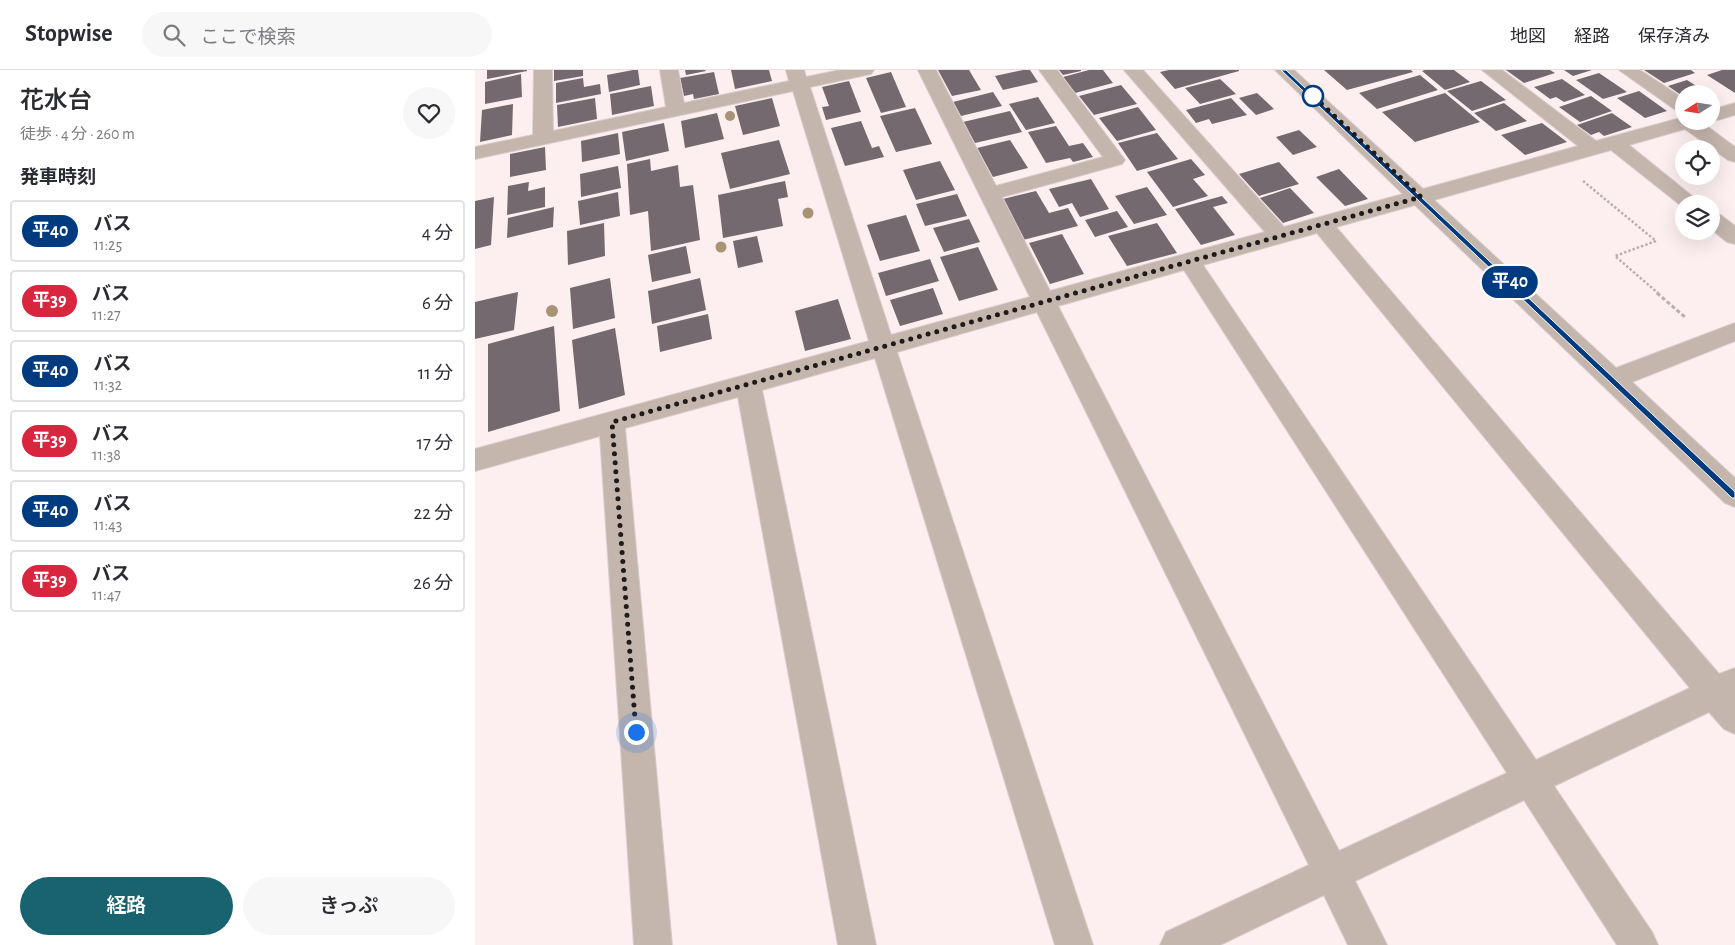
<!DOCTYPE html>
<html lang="ja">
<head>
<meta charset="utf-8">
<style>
  body { margin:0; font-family:"Alegreya Sans","Noto Sans JP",sans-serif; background:#f7f7f7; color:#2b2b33; height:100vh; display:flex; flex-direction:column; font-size:19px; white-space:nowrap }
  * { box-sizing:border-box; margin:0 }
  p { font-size:16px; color:#7c7c81 }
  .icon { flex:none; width:28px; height:28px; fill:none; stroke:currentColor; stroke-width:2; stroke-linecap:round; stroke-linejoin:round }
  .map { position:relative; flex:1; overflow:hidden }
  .panel { display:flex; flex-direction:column; background:#fff; width:475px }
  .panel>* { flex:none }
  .badge { padding:0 10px; border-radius:16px; font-size:18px; line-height:32px }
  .needle { width:32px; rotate:258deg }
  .fabs { position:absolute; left:1200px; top:15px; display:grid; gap:10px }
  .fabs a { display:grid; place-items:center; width:45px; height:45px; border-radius:50%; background:#fff; box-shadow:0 5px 20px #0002; font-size:25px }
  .you { position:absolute; width:25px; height:25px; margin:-12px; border:4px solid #fff; border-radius:50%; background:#1a73e8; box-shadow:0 0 0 8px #1a73e833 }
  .map>.badge { position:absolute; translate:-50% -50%; box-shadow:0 0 0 2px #fff }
  h2 { padding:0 20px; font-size:19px; line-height:45px }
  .round { display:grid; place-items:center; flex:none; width:52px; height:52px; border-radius:26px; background:#f7f7f7 }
  .head { display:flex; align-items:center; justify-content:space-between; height:85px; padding:0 20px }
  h1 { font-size:24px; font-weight:600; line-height:38px }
  .primary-button { display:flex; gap:10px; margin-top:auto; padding:10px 20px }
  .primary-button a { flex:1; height:58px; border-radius:30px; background:#18636f; color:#fff; font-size:20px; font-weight:600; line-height:58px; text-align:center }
  .primary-button a+a { background:#f7f7f7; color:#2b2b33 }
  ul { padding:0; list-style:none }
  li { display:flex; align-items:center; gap:15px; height:62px; margin:0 10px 8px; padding:0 10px; border:2px solid #e1e1e2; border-radius:5px }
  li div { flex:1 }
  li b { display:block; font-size:19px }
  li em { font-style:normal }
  li .badge { min-width:55px; font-weight:700; text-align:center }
  header { display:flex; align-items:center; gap:30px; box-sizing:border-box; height:70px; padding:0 25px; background:#fff; border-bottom:1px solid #e1e1e2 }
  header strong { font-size:24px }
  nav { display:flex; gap:28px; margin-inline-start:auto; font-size:18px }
  .search { width:350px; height:45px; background:#f7f7f7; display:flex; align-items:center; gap:12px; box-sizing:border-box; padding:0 18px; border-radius:28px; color:#7c7c81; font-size:19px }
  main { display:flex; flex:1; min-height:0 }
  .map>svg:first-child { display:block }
  .building { fill:#73696e }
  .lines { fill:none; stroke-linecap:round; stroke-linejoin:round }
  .minor-casing { stroke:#dacdce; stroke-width:2 }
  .path-far1 { stroke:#baafaf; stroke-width:2.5; stroke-dasharray:2.5 2; stroke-linecap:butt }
  .path { stroke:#baafaf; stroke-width:3; stroke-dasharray:4 2.5; stroke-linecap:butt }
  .minor { fill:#c4b5ad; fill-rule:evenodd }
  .tree { fill:#a89376 }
  .line { fill:#003b80; stroke:#fff }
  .walk { stroke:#201b1b; stroke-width:5; stroke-dasharray:0 9 }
  .stop-dot { fill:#fff; stroke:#003b80; stroke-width:2.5 }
</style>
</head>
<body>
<header>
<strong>Stopwise</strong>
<div class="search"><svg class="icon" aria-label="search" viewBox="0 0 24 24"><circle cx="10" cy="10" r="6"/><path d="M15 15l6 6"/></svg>ここで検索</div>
<nav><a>地図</a><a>経路</a><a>保存済み</a></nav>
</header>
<main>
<section class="panel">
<div class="head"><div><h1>花水台</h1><p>徒歩 · 4 分 · 260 m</p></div><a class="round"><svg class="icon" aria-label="heart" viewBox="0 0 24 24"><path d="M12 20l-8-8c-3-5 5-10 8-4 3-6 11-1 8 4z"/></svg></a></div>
<h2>発車時刻</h2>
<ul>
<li><span class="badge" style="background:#003b80;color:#fff">平40</span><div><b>バス</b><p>11:25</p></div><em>4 分</em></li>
<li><span class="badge" style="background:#d7263d;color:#fff">平39</span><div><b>バス</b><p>11:27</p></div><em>6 分</em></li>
<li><span class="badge" style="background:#003b80;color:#fff">平40</span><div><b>バス</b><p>11:32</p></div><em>11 分</em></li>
<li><span class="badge" style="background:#d7263d;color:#fff">平39</span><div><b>バス</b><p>11:38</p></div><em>17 分</em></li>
<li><span class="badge" style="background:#003b80;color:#fff">平40</span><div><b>バス</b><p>11:43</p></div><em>22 分</em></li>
<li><span class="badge" style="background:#d7263d;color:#fff">平39</span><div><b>バス</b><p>11:47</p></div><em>26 分</em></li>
</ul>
<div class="primary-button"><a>経路</a><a>きっぷ</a></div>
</section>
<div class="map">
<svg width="1260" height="875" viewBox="0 0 1260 875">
  <rect width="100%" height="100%" fill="#fdeff0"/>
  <path class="building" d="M 12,0 L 52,0 L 52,1 L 12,9 Z
    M 79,0 L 108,0 L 108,6 L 79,11 Z
    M 158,0 L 163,0 L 165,15 L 134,22 L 132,5 Z
    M 210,0 L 230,0 L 231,1 L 211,5 Z
    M 256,0 L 294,0 L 297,11 L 260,19 Z
    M 463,0 L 494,0 L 506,20 L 477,26 Z
    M 548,0 L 555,0 L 563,12 L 528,20 L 520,6 Z
    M 584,0 L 606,0 L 606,1 L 588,5 Z
    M 614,0 L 628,0 L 638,13 L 600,23 L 588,7 Z
    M 694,0 L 764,0 L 764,1 L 700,19 L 685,2 Z
    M 849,0 L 936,0 L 938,2 L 872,20 Z
    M 950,0 L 979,0 L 995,12 L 970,20 L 947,1 Z
    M 1031,0 L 1075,0 L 1080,3 L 1049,13 Z
    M 1089,0 L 1117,0 L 1098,6 Z
    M 1169,0 L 1216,0 L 1220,3 L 1189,13 Z
    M 1247,0 L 1260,0 L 1260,23 L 1232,5 Z
    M 239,2 L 244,24 L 219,29 L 218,24 L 209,26 L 205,8 Z
    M 416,2 L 431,37 L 406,43 L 391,8 Z
    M 1124,3 L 1152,22 L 1128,29 L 1101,10 Z
    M 46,4 L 47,27 L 10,34 L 10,12 Z
    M 945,5 L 963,20 L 902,39 L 884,23 Z
    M 108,8 L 109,17 L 125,14 L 126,24 L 81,33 L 81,13 Z
    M 745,9 L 761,24 L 725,34 L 710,18 Z
    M 1087,9 L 1110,25 L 1089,32 L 1081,27 L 1075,29 L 1059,17 Z
    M 1212,10 L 1234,24 L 1209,24 L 1209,27 L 1193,16 Z
    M 374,11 L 386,42 L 351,50 L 347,37 L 354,36 L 347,17 Z
    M 1006,11 L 1031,30 L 997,41 L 972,21 Z
    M 646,15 L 662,34 L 619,45 L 604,26 Z
    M 176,16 L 179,36 L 137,45 L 135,24 Z
    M 1164,21 L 1192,41 L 1170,48 L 1142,28 Z
    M 518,22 L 527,36 L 486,46 L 478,32 Z
    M 782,23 L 799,39 L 781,45 L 764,28 Z
    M 970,23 L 1005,52 L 940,72 L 907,42 Z
    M 1116,26 L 1137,41 L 1105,52 L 1084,37 Z
    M 563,27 L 580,53 L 551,60 L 534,34 Z
    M 120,28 L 122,49 L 83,57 L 82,35 Z
    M 297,28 L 305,56 L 268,65 L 260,36 Z
    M 756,28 L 772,45 L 737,54 L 734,49 L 721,53 L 711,40 Z
    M 1029,33 L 1052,51 L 1021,61 L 999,43 Z
    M 38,34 L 37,65 L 5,72 L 7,40 Z
    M 663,37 L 681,60 L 642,71 L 624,48 Z
    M 440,38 L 457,74 L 421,82 L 405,46 Z
    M 535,41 L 547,62 L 500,73 L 488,52 Z
    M 242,43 L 249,69 L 210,78 L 206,51 Z
    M 1137,43 L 1157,57 L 1129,66 L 1124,62 L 1116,65 L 1102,55 Z
    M 386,51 L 397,78 L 404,76 L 409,87 L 370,96 L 356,58 Z
    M 189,53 L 194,81 L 151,91 L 147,62 Z
    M 1067,53 L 1092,72 L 1050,85 L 1026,65 Z
    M 581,56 L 594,76 L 608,73 L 618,87 L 598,92 L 595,88 L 571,93 L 553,62 Z
    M 824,60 L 842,77 L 818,85 L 801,67 Z
    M 143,63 L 145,84 L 107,92 L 106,71 Z
    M 682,63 L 703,89 L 662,101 L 643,73 Z
    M 304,70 L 315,104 L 255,119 L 246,83 Z
    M 535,70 L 553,98 L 518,107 L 502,78 Z
    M 70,77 L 71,100 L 35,107 L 35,84 Z
    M 175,89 L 176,101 L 203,95 L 205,117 L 218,115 L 225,170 L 176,181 L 173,141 L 155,145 L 152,94 Z
    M 716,89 L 730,105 L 718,109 L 733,126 L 698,137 L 672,102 Z
    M 465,91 L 480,120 L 441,130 L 428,100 Z
    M 804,92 L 824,114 L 784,126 L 764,104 Z
    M 143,96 L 146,118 L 106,127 L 105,104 Z
    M 864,99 L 893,129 L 870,136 L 841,107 Z
    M 616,109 L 634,139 L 605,147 L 597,133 L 584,137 L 574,119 Z
    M 310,111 L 313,127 L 303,129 L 308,156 L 248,168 L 243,125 Z
    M 54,112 L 53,121 L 70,117 L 70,137 L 32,145 L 33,116 Z
    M 672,117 L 692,145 L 659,154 L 640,126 Z
    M 815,118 L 839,143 L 808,153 L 785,128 Z
    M 561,121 L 574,143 L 593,138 L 603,156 L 548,170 L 528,129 Z
    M 143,122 L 145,146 L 105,155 L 103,131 Z
    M 482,124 L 492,146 L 450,156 L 441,134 Z
    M 747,126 L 753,133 L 738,137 L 760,165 L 726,175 L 700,139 Z
    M 19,127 L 16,175 L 0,179 L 0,131 Z
    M 79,137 L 78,157 L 32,168 L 33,148 Z
    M 642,141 L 653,157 L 620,167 L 610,150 Z
    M 431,145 L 445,181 L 405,191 L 392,155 Z
    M 494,149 L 505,172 L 469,182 L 458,158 Z
    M 129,153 L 130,186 L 93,195 L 92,161 Z
    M 682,153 L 702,183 L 652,196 L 633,166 Z
    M 587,164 L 609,204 L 575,214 L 554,173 Z
    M 282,166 L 288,192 L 263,198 L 258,171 Z
    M 211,176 L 216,203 L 177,212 L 173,185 Z
    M 503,177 L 523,220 L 484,231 L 465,187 Z
    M 455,189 L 464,211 L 411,226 L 403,203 Z
    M 135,208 L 140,248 L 98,259 L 95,218 Z
    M 225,208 L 231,240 L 177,254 L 173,221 Z
    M 458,218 L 468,244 L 425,256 L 415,230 Z
    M 43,222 L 39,260 L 0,269 L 0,232 Z
    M 363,229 L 376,269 L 330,281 L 320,241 Z
    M 233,244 L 237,269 L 185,282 L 182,256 Z
    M 79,256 L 85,341 L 13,362 L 13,274 Z
    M 140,258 L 150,325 L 104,339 L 97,270 Z"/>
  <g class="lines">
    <defs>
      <path id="minor" d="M 59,0 L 77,0 L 78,61 L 191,37 L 185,0 L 203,0 L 209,33 L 314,11 L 311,0 L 329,0 L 331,7 L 365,0 L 399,0 L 396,4 L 335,17 L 416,265 L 555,227 L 443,0 L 461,0 L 521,116 L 628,87 L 564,0 L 582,0 L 650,90 L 647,94 L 527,127 L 575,221 L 790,162 L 649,0 L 668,0 L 809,157 L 928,124 L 800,0 L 819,0 L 948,119 L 1103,76 L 1007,0 L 1027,0 L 1121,71 L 1209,47 L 1209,51 L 1225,51 L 1260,77 L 1260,92 L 1253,90 L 1210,59 L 1154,75 L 1227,134 L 1209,134 L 1209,138 L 1136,80 L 959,130 L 1141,298 L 1260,253 L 1260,271 L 1157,312 L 1260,408 L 1260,437 L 1250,433 L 940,135 L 861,157 L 1244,604 L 1260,598 L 1260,664 L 1249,659 L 1234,642 L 1079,716 L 1177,862 L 1183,875 L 1142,875 L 1049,730 L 880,811 L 912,875 L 873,875 L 849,825 L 745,875 L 685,875 L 691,862 L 834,795 L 562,242 L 422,282 L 618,875 L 580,875 L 400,288 L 287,320 L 401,875 L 363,875 L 263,327 L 150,358 L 197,875 L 159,875 L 125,366 L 0,401 L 0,379 L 394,271 L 318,21 L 0,89 L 0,77 L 58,65 ZM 842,163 L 1215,618 L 1061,690 L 728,195 ZM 709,200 L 1032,703 L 864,781 L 583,236 Z
        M 1144,0 L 1165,0 L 1209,29 L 1209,43 L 1202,41 Z
        M 1260,33 L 1260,45 C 1252,47 1243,51 1234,51 L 1236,51 L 1236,40 Z
        M 1236,141 L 1243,143 L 1260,156 L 1260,174 L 1252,172 L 1236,159 Z"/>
    </defs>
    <use href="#minor" class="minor-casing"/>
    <path class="path-far1" d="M 1108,111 L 1181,171 L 1140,186 L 1184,224"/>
    <path class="path" d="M 1182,223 L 1211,248"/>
    <use href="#minor" class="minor"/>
  </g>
  <g class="tree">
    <circle cx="255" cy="46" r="5"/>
    <circle cx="333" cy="143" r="5.5"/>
    <circle cx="246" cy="177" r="5.5"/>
    <circle cx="77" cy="241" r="6"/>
  </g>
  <path class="line" d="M 806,0 L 811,0 L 1260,422 L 1260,428 L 1257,428 Z"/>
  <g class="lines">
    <path class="walk" d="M 161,662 L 137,352 L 946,127 L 838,26"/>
  </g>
  <circle class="stop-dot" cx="838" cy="26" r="10"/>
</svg>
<div class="fabs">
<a><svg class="needle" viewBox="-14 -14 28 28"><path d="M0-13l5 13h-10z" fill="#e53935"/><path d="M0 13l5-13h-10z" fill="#7c7c81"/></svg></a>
<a><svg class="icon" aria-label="locate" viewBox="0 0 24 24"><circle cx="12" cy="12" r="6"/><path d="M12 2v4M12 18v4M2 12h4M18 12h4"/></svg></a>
<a><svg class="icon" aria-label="layers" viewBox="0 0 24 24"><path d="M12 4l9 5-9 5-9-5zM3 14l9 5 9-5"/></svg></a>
</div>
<div class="you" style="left:161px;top:662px"></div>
<b class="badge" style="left:1035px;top:212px;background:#003b80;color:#fff">平40</b>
</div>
</main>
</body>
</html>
